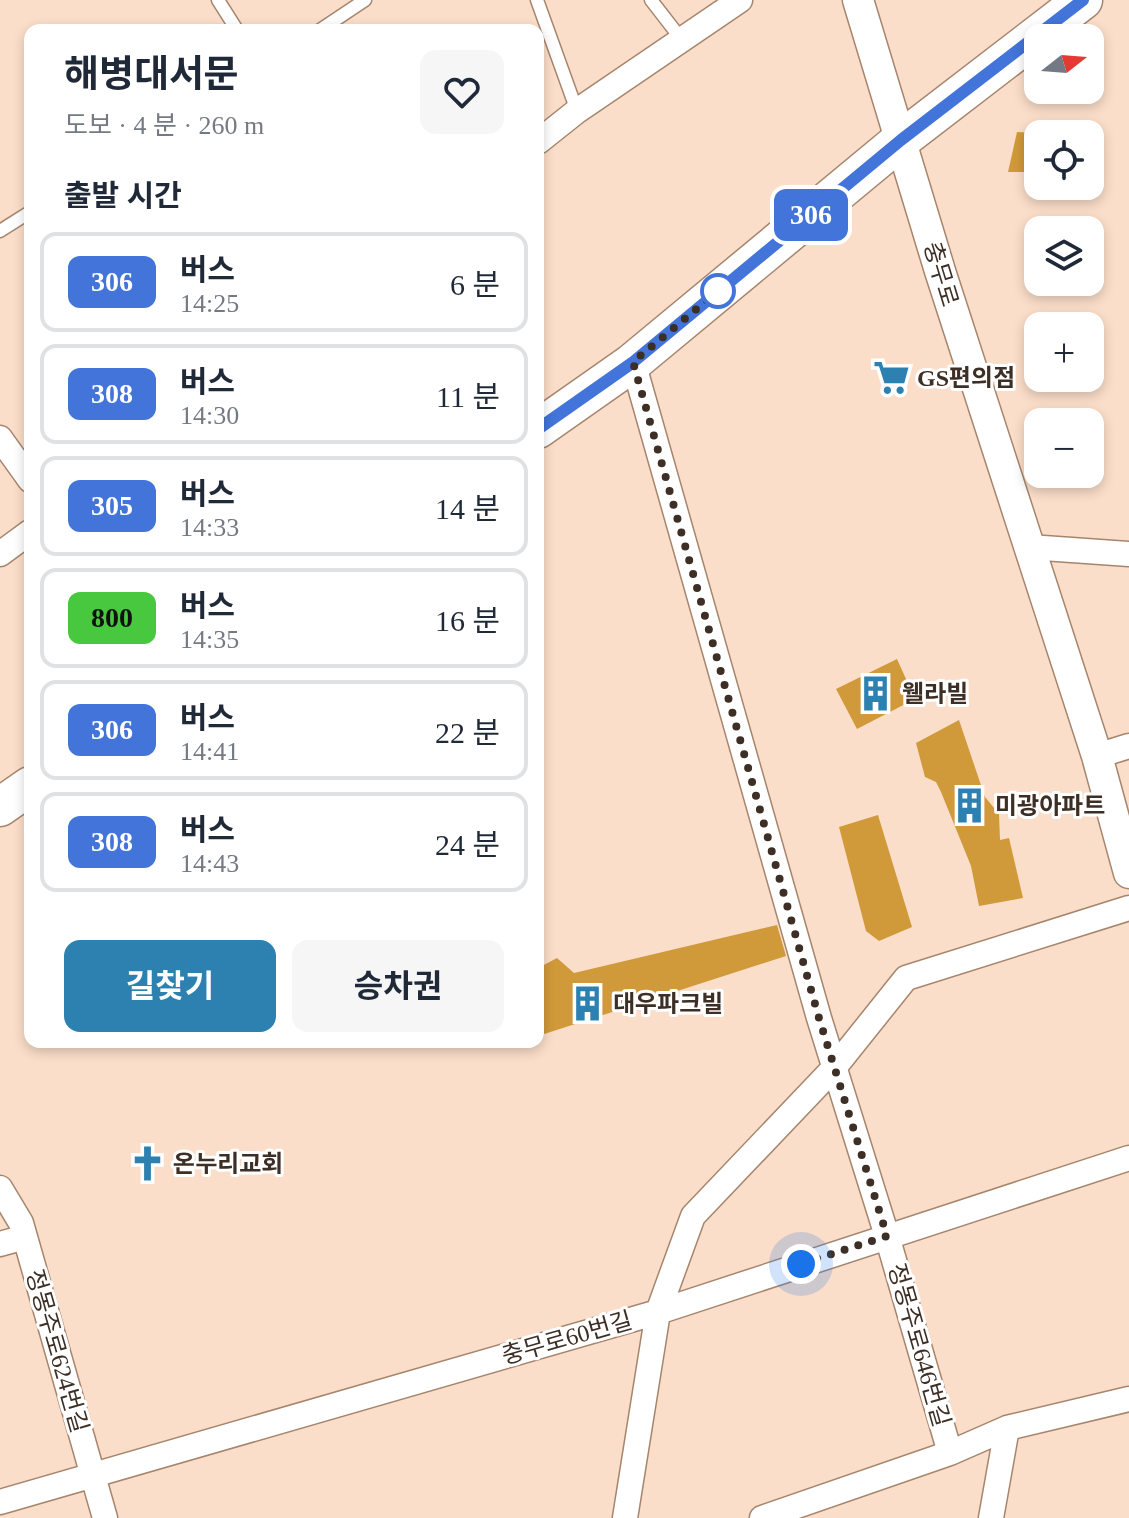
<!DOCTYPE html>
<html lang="ko">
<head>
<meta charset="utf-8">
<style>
  body { margin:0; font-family:"Times New Roman","Noto Sans KR",serif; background:#f6f6f7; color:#1f2937; height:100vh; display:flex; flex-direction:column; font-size:30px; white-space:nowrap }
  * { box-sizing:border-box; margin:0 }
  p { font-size:26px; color:#747a83 }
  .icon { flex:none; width:44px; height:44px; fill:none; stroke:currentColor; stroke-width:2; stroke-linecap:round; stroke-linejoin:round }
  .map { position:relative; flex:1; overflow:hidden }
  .sheet { position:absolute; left:24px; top:24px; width:520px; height:1024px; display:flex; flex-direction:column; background:#fff; border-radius:16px; box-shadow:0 4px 12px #0003 }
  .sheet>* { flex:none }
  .badge { padding:0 16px; border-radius:12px; font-size:28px; line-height:52px }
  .needle { width:52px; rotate:73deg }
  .tools { position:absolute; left:1024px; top:24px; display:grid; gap:16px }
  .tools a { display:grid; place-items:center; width:80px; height:80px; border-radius:16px; background:#fff; box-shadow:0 4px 12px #0003; font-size:40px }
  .you { position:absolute; width:40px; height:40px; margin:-20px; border:6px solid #fff; border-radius:50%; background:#1a73e8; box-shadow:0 0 0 12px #1a73e833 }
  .map>.badge { position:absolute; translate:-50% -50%; box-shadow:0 0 0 4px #fff }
  h2 { padding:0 40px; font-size:30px; line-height:72px }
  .round { display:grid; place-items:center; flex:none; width:84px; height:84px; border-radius:16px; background:#f6f6f7 }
  .headline { display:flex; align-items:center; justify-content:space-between; height:136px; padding:0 40px }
  h1 { font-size:38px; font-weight:700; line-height:60px }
  .action { display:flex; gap:16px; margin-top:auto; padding:16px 40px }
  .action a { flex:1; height:92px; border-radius:16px; background:#2c81b0; color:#fff; font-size:32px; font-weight:700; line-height:92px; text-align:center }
  .action a+a { background:#f6f6f7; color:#1f2937 }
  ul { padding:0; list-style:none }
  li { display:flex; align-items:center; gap:24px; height:100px; margin:0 16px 12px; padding:0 24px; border:4px solid #e0e1e3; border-radius:16px }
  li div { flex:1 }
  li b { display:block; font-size:30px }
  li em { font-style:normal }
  li .badge { min-width:88px; font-weight:700; text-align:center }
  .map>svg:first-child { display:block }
  .building { fill:#d0993a }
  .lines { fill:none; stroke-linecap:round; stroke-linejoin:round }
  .service-casing { stroke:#a6856d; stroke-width:15 }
  .minor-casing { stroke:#a6856d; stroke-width:27 }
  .tertiary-casing { stroke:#a6856d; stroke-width:33 }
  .primary-casing { stroke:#a6856d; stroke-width:41 }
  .service { stroke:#fff; stroke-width:12 }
  .minor { stroke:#fff; stroke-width:24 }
  .tertiary { stroke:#fff; stroke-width:30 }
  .primary { stroke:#fff; stroke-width:38 }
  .line-casing { stroke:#fff; stroke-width:18 }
  .line { stroke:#4374d9; stroke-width:12 }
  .walk { stroke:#3d2f25; stroke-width:8; stroke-dasharray:0 14.4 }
  .stop-dot { fill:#fff; stroke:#4374d9; stroke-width:4 }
  .labels { text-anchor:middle; stroke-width:6; stroke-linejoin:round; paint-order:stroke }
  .street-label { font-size:24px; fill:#3d2f25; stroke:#fff }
  .poi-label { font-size:24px; font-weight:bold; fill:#3d2f25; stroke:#fff; text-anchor:start }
</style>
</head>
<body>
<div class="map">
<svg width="1129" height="1518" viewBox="0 0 1129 1518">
  <rect width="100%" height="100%" fill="#fbdec9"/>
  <path class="building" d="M 1017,132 L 1038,133 L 1038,172 L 1008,172 Z
    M 897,659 L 915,699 L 857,729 L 836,689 Z
    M 959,720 L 985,797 L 999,814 L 1000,840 L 1009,838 L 1023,898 L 979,906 L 971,866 L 941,792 L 936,782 L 925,777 L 916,743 Z
    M 878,815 L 912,927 L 879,941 L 866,931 L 839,827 Z
    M 777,925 L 786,956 L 538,1036 L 538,968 L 557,958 L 574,973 Z"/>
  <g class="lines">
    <defs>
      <path id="service" d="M 218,0 L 237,30
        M 537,0 L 577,111
        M 651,0 L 682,40
        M 320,30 L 365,0
        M 0,231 L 30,212"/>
      <path id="minor" d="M 538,142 L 577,111 L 740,0
        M 633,362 L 819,1018 L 887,1236 L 950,1453
        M 0,438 L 30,480
        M 1029,547 L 1129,554
        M 0,554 L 30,532
        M 1097,756 L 1129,746
        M 0,1188 L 21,1223 L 105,1518
        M 0,1244 L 25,1237
        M 0,1502 L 658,1312 L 1129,1158
        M 625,1518 L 658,1312 L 693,1216 L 834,1068 L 906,978 L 1129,908
        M 762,1518 L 950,1453 L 1007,1428 L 1129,1399
        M 991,1518 L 1007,1428"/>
      <path id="tertiary" d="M 858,0 L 940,271 L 1097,756 L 1129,873"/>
      <path id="primary" d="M 538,429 L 632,363 L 901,140 L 1083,0
        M 0,807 L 30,786"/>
    </defs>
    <use href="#service" class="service-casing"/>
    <use href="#minor" class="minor-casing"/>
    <use href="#tertiary" class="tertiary-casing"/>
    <use href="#primary" class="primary-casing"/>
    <use href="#service" class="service"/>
    <use href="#minor" class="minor"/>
    <use href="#tertiary" class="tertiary"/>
    <use href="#primary" class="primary"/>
  </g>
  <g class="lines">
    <defs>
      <path id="line" d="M 538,429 L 632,363 L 901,140 L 1083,0"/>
    </defs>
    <use href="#line" class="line-casing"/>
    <use href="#line" class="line"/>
    <path class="walk" d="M 718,291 L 633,362 L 819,1018 L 887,1236 L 801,1264"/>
  </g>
  <defs>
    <symbol id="supermarket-bare" viewBox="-9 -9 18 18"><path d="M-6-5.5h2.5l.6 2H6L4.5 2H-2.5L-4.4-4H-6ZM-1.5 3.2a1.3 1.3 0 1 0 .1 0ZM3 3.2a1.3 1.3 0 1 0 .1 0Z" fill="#2c81b0" stroke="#fff" stroke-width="2.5" paint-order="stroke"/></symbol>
    <symbol id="building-bare" viewBox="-9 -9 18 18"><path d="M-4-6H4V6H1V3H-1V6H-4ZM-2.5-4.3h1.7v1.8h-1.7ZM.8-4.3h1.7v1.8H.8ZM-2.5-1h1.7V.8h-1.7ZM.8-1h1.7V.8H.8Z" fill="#2c81b0" stroke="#fff" stroke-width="2.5" paint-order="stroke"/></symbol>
    <symbol id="church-bare" viewBox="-9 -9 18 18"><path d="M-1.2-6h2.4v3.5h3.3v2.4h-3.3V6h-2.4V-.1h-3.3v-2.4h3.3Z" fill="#2c81b0" stroke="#fff" stroke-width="2.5" paint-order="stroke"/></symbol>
  </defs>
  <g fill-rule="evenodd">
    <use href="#supermarket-bare" x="866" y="352" width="51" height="51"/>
    <use href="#building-bare" x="850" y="668" width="51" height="51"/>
    <use href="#building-bare" x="944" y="780" width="51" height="51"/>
    <use href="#building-bare" x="562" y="978" width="51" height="51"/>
    <use href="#church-bare" x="122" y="1138" width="51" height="51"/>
  </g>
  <circle class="stop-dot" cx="718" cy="291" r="16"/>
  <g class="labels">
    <g class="street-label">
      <text transform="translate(941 274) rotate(73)" y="8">충무로</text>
      <text transform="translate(567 1338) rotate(-16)" y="8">충무로60번길</text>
      <text transform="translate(919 1345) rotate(74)" y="8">정몽주로646번길</text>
      <text transform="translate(57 1351) rotate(74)" y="8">정몽주로624번길</text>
    </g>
    <g class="poi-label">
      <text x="917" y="386">GS편의점</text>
      <text x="902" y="702">웰라빌</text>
      <text x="995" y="814">미광아파트</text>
      <text x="613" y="1012">대우파크빌</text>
      <text x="173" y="1172">온누리교회</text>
    </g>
  </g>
</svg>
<div class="tools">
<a><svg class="needle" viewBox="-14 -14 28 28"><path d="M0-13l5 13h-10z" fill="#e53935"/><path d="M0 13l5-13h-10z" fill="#747a83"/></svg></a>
<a><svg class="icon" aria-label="locate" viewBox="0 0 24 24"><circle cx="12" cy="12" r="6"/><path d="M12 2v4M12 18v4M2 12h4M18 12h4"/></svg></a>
<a><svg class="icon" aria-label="layers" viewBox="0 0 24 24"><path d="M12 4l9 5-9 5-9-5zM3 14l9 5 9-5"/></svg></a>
<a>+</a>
<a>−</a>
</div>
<div class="you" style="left:801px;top:1264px"></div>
<b class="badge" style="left:811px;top:215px;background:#4374d9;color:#fff">306</b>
<section class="sheet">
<div class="headline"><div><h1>해병대서문</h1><p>도보 · 4 분 · 260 m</p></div><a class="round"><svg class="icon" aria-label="heart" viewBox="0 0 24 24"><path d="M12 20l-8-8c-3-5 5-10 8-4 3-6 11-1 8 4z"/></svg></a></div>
<h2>출발 시간</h2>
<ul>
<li><span class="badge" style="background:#4374d9;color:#fff">306</span><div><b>버스</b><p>14:25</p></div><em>6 분</em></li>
<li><span class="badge" style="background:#4374d9;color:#fff">308</span><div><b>버스</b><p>14:30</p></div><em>11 분</em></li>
<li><span class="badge" style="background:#4374d9;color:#fff">305</span><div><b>버스</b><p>14:33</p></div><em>14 분</em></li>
<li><span class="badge" style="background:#47c83e;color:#111">800</span><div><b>버스</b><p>14:35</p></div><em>16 분</em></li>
<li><span class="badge" style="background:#4374d9;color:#fff">306</span><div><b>버스</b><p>14:41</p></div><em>22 분</em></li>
<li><span class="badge" style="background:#4374d9;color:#fff">308</span><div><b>버스</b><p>14:43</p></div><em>24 분</em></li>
</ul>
<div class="action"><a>길찾기</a><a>승차권</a></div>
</section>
</div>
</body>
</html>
